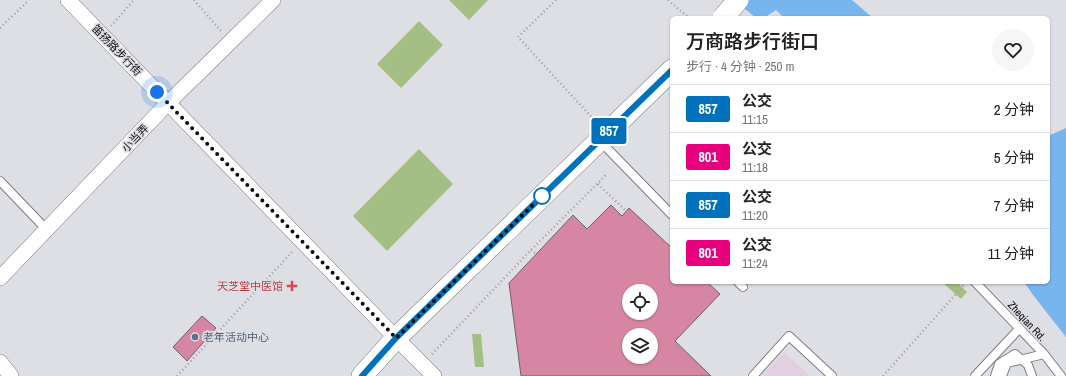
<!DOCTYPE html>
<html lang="zh">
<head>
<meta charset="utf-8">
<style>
  body { margin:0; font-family:"Archivo Narrow","Noto Sans SC",sans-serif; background:#f6f6f6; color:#202124; height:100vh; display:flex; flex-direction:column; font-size:15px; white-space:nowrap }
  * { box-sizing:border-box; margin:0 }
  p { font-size:13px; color:#757577 }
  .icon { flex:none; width:22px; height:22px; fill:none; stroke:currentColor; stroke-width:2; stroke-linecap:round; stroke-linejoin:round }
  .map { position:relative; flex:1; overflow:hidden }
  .sheet { position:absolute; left:670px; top:16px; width:380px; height:268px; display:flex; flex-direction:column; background:#fff; border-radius:6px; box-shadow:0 1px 3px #0004 }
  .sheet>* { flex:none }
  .badge { padding:0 8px; border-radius:3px; font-size:14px; line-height:26px }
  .fabs { position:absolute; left:622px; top:284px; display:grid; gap:8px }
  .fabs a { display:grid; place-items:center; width:36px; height:36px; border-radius:50%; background:#fff; box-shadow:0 1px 3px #0004; font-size:20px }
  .you { position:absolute; width:20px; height:20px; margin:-10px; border:3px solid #fff; border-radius:50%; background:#1a73e8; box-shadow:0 0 0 6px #1a73e833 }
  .map>.badge { position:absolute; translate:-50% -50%; box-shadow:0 0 0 2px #fff }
  .round { display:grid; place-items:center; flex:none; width:42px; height:42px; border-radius:21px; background:#f6f6f6 }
  .overview { display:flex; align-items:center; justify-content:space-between; height:68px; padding:0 16px }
  h1 { font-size:19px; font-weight:600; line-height:30px }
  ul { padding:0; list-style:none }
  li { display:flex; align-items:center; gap:12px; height:48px; padding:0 16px; border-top:1px solid #e0e0e0 }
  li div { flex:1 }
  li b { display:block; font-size:15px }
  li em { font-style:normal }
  li .badge { min-width:44px; font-weight:700; text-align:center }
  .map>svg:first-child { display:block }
  .commercial { fill:#e2cfdf }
  .green { fill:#a4bf83 }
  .water { fill:#78b5ee }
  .building { fill:#d686a3; stroke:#696465; fill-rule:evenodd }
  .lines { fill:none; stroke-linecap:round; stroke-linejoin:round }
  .lane-casing { stroke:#7b7d81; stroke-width:10 }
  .street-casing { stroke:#7b7d81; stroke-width:16 }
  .secondary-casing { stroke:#7b7d81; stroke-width:22 }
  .path { stroke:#9d9da2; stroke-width:2.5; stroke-dasharray:1 3; stroke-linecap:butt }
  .lane { stroke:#fff; stroke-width:8 }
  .street { stroke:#fff; stroke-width:15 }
  .secondary { stroke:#fff; stroke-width:21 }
  .secondary-bridge-casing { stroke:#7b7d81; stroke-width:22; stroke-linecap:butt }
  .secondary-bridge { stroke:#fff; stroke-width:21 }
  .line-casing { stroke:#fff; stroke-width:9 }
  .line { stroke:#0072bc; stroke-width:6 }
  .walk { stroke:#0c0c0e; stroke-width:4; stroke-dasharray:0 7.2 }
  .stop-dot { fill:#fff; stroke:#0072bc; stroke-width:2 }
  .health-dot { fill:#e0444e; stroke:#dedfe4; stroke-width:1.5 }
  .service-dot { fill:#5c6f8a; stroke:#dedfe4; stroke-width:1.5 }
  .labels { text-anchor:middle; stroke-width:3.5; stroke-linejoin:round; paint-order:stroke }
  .street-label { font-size:11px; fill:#0c0c0e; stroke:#dedfe4 }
  .health-label { font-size:11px; fill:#be3a42; stroke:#dedfe4; text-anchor:end }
  .service-label { font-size:11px; fill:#4e5e75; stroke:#dedfe4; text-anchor:start }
</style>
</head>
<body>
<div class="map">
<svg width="1066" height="376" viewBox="0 0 1066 376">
  <rect width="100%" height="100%" fill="#dedfe4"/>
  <path class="commercial" d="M 784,352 L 810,376 L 762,376 Z"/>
  <path class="green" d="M 449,0 L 488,0 L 469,20 Z
    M 419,21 L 443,45 L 401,88 L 377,64 Z
    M 419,149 L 453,184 L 387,251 L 353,216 Z
    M 957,282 L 967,292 L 961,299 L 943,283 Z
    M 472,334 L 481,334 L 484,367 L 475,367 Z"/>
  <path class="water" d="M 734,0 L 852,0 L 873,18 L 784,18 L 776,10 L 764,18 L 756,18 Z
    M 1066,128 L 1066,337 L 1033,295 L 1024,282 L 1048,282 L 1048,136 Z"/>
  <path class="building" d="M 611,205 L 622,216 L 629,208 L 672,248 L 672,282 L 707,282 L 720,294 L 675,341 L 711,376 L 521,376 L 509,283 L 573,215 L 587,229 ZM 629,291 L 651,291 L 651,313 L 629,313 ZM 629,335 L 651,335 L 651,357 L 629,357 Z
    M 202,316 L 216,328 L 187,361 L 173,347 Z"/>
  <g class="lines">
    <defs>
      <path id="lane" d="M 600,141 L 672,215
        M 0,181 L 47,230
        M 738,282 L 743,287
        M 975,282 L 1044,354 L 1061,376
        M 753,376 L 789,336 L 832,376
        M 975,376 L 1019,329
        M 995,376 L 999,364 L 1015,354 L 1028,365 L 1032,376
        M 1002,376 L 1007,363 L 1044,354"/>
      <path id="street" d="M 68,0 L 396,338 L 434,376
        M 0,278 L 168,103 L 273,0
        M 0,362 L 11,376"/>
      <path id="secondary" d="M 362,376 L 396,338 L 672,70"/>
    </defs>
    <use href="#lane" class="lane-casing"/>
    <use href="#street" class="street-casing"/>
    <use href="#secondary" class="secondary-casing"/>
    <path class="path" d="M 194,0 L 221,31
      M 556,0 L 518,37 L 596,122
      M 668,0 L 689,18
      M 111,26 L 134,0
      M 0,28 L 29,0
      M 598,184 L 626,211
      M 531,250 L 536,254
      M 432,354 L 531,250 L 607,174
      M 177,376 L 292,252
      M 883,376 L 965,284"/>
    <use href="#lane" class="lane"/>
    <use href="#street" class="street"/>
    <use href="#secondary" class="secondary"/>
    <defs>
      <path id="secondary-bridge" d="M 723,18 L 738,0"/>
    </defs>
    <use href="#secondary-bridge" class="secondary-bridge-casing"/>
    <use href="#secondary-bridge" class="secondary-bridge"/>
  </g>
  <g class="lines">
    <defs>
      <path id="line" d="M 362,376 L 396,338 L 672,70"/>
    </defs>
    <use href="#line" class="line-casing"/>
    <use href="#line" class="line"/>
    <path class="walk" d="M 157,92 L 396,338 L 542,196"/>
  </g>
  <circle class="stop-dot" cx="542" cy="196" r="8"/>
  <path class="health-dot" d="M290 280h4v4h4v4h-4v4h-4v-4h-4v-4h4z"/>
  <circle class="service-dot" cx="195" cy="337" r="4"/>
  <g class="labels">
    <g class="street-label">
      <text transform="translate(117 50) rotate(46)" y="4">笛扬路步行街</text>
      <text transform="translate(135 138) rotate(-46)" y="4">小当弄</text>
      <text transform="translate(1027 321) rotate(47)" y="4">Zheqian Rd.</text>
    </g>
    <g class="health-label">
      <text x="283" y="290">天芝堂中医馆</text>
    </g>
    <g class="service-label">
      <text x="203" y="341">老年活动中心</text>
    </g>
  </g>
</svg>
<div class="fabs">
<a><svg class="icon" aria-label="locate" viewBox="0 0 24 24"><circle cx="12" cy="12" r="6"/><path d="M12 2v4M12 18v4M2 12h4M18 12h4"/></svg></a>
<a><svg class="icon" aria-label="layers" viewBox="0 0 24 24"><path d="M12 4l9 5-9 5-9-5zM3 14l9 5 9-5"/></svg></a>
</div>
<div class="you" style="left:157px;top:92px"></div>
<b class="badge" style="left:609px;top:131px;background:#0072bc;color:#fff">857</b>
<section class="sheet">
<div class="overview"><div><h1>万商路步行街口</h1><p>步行 · 4 分钟 · 250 m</p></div><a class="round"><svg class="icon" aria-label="heart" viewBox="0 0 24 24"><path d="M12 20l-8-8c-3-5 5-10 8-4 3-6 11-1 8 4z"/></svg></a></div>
<ul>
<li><span class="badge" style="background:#0072bc;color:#fff">857</span><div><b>公交</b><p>11:15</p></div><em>2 分钟</em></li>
<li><span class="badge" style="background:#e6007e;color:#fff">801</span><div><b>公交</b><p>11:18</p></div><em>5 分钟</em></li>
<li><span class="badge" style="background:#0072bc;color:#fff">857</span><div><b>公交</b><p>11:20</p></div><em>7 分钟</em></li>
<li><span class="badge" style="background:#e6007e;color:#fff">801</span><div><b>公交</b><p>11:24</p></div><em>11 分钟</em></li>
</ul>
</section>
</div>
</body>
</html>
